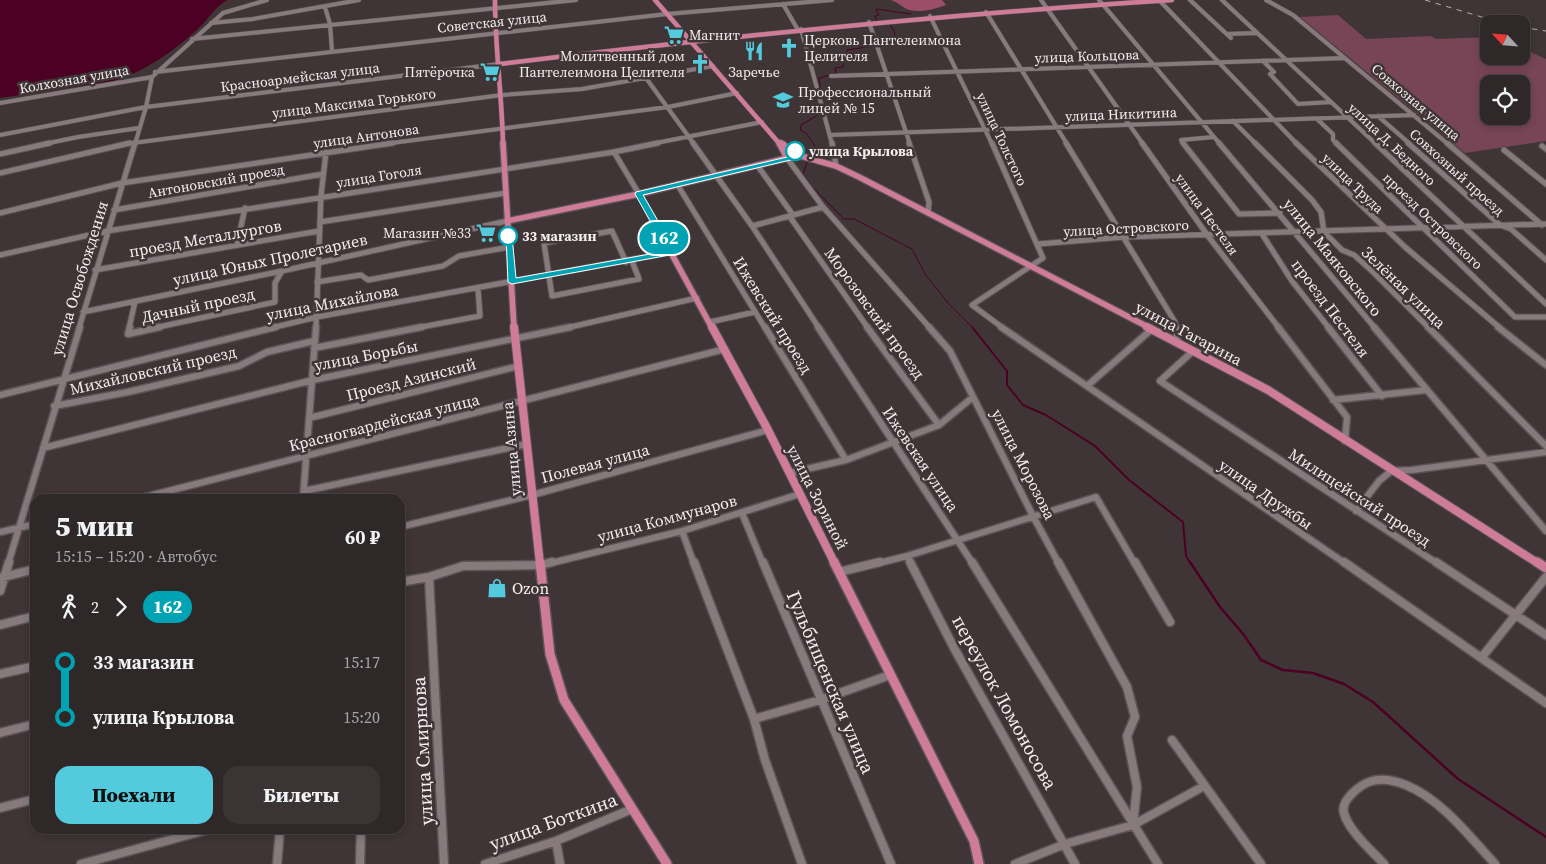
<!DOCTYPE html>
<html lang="ru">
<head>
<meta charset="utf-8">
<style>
  body { margin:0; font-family:"Source Serif 4",serif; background:#3b3435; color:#f1f3f6; height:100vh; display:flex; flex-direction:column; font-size:19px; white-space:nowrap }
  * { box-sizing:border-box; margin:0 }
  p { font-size:16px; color:#a7a6a8 }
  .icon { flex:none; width:28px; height:28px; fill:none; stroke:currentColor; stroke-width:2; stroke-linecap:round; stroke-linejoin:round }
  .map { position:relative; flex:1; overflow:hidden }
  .panel { position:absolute; left:30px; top:494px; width:375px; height:340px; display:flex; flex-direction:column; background:#2f2829; border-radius:15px; box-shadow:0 2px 8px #0003,0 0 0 1px #4a4446 }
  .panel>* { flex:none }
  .badge { padding:0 10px; border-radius:16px; font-size:18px; line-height:32px }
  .needle { width:32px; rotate:296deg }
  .buttons { position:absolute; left:1480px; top:15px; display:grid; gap:10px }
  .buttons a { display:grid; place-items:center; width:50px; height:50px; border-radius:10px; background:#2f2829; box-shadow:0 2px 8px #0003,0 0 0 1px #4a4446; font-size:25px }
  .map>.badge { position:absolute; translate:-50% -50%; box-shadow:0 0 0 2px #fff }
  .legs { display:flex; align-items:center; gap:8px; height:55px; padding:0 25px; font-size:16px }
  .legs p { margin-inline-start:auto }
  .head { display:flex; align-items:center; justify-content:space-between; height:85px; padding:0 25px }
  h1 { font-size:28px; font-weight:800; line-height:38px }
  .primary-button { display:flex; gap:10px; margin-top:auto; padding:10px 25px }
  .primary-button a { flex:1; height:58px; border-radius:15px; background:#54cadd; color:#111; font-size:20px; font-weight:800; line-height:58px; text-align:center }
  .primary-button a+a { background:#3b3435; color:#f1f3f6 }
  ul { padding:0 25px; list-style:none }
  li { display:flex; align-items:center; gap:18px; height:55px; font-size:19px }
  li i { display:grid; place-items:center; width:8px; height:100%; margin:0 6px; background:currentColor }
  li i::after { content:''; width:12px; height:12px; margin:-6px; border:4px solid; border-radius:50%; background:#2f2829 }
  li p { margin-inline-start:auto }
  li:first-child i { background:linear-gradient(#0000 50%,currentColor 0) }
  li:last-child i { background:linear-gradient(currentColor 50%,#0000 0) }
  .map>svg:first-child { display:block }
  .green { fill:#774555; fill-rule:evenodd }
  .forest { fill:#9c4d68 }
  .water { fill:#4c0024 }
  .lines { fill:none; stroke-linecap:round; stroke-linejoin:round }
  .stream-far2 { stroke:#4c0024; stroke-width:1 }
  .stream-far1 { stroke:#4c0024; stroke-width:2 }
  .stream { stroke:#4c0024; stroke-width:2.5 }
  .minor-far3-casing { stroke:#5b5355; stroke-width:5 }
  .minor-far2-casing { stroke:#5b5355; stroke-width:7 }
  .minor-far1-casing { stroke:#5b5355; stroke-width:9 }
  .minor-casing { stroke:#5b5355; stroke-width:11 }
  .major-far3-casing { stroke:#5b5355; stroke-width:5.5 }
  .major-far2-casing { stroke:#5b5355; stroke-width:8 }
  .major-far1-casing { stroke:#5b5355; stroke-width:10 }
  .major-casing { stroke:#5b5355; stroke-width:12 }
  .minor-far3 { stroke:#867a7d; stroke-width:4 }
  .minor-far2 { stroke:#867a7d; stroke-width:5 }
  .minor-far1 { stroke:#867a7d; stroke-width:6 }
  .minor { stroke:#867a7d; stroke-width:8 }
  .major-far3 { stroke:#ce7c98; stroke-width:4.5 }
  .major-far2 { stroke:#ce7c98; stroke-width:5.5 }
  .major-far1 { stroke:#ce7c98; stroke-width:8 }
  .major { stroke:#ce7c98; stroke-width:9 }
  .rail { stroke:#b6afb0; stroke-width:1; stroke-dasharray:5.5 5.5; stroke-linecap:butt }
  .line-1 { fill:#00a3b4; stroke:#fff }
  .stop-1-dot { fill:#fff; stroke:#00a3b4; stroke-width:2.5 }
  .labels { text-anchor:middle; stroke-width:5; stroke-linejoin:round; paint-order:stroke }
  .far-street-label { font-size:14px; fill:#f4eeef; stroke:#3f3537 }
  .far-poi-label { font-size:14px; fill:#f4eeef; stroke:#3f3537; text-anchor:start }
  .far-stop-label { font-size:14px; font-weight:bold; fill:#f4eeef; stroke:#3f3537; text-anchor:start }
  .street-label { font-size:16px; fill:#f4eeef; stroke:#3f3537 }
  .poi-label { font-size:16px; fill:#f4eeef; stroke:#3f3537; text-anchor:start }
  .near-street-label { font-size:19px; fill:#f4eeef; stroke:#3f3537 }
</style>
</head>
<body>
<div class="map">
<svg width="1546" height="864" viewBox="0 0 1546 864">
  <rect width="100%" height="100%" fill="#3f3537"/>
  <path class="green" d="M 1338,15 L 1366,39 L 1431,36 L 1436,39 L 1489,37 L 1489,56 L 1521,56 L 1521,48 L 1546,59 L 1546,141 L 1465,153 L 1300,17 ZM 1489,84 L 1521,84 L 1521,116 L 1489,116 Z"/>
  <path class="forest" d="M 891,0 L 942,0 L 946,5 C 934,9 922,13 909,10 C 903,8 898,2 891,0 Z"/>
  <path class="water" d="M 0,0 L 227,0 C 216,7 210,16 202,25 C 177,49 147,71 113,81 L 0,98 Z"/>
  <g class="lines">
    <path class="stream-far2" d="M 881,21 L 876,20 L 875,16 L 879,15 L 876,9 L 911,14
      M 818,91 L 820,88 L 819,78 L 836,73 L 835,68 L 843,67 L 844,62 L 849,59 L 847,50 L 879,45 L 879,42 L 894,39 L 895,33 L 890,24
      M 811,156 L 815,146 L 807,134 L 800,130 L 801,125 L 818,115 L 819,104
      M 808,160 L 803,174 L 812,187 L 844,219 L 854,219 L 912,249 L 925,274 L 948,303 L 973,328"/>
    <path class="stream-far1" d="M 972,327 L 1007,371 L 1007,385 L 1023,405 L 1046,415 L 1095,446 L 1129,480 L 1183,522 L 1186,556 L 1191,564"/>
    <path class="stream" d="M 1190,562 L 1220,607 L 1244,635 L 1261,660 L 1283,670 L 1313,673 L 1344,684 L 1373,702 L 1458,779 L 1546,837"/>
    <defs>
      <path id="minor-far3" d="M 1041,0 L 1143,144
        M 1099,0 L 1220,144
        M 1190,0 L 1231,38
        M 1222,0 L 1376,144
        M 1266,0 L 1293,15 L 1448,144
        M 1160,1 L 1297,144
        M 783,4 L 798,30
        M 325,7 L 330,24 L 332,51
        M 986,12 L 1067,144
        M 930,16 L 992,144
        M 869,22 L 910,144
        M 211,23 L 253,19 L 359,0
        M 801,29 L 832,144
        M 1227,34 L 1257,33
        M 192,39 L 576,0
        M 1263,61 L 1274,72 L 1270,74 L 1298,104 L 1331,102
        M 155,72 L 667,14 L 832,0
        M 831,76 L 1345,58
        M 646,78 L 694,144
        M 0,103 L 152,77
        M 1378,116 L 1410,144
        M 1317,119 L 1333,134 L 1333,140 L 1338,144
        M 1233,121 L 1256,144
        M 0,135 L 146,107 L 499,64
        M 830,135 L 1414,115
        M 44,144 L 78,137 L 139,128
        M 125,144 L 502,95 L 582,89 L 713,66
        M 135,144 L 146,107 L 152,77 L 223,13 L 267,0
        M 384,144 L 668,107 L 737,93
        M 651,144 L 762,122
        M 1184,144 L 1181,140 L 1214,137"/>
      <path id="minor-far2" d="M 693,143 L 752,226 L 819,328
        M 832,143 L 836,166
        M 909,143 L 929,202 L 928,213
        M 992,143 L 1043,258 L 972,305 L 1003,328
        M 1066,143 L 1175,322 L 1176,328
        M 1142,143 L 1208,236 L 1279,328
        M 1183,143 L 1239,214 L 1280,213
        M 1219,143 L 1375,328
        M 1255,143 L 1312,200 L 1321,212 L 1324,232 L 1342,250 L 1354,255 L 1373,272 L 1429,328
        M 1296,143 L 1405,247 L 1500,328
        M 1336,143 L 1515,317 L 1546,317
        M 1375,143 L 1546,304
        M 1408,143 L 1500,225 L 1511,229 L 1546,260
        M 1447,143 L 1542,225
        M 1542,146 L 1546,149
        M 1504,150 L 1546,184
        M 614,152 L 639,194
        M 0,154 L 50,143
        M 787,158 L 823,207 L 930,328
        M 757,165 L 793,215
        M 0,173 L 130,143
        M 677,184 L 765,328
        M 114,210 L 323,174
        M 0,213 L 122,183 L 393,143
        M 790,217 L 868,328
        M 320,222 L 506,193
        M 752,226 L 823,207
        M 1262,234 L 1292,281 L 1329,328
        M 1038,244 L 1124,237 L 1546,224
        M 237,245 L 245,208
        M 0,255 L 107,231 L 614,152 L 658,143
        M 626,262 L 612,231 L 544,243 L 552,296 L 639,279 L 632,261
        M 95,270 L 319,231
        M 317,282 L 361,275 L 368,280 L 443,266 L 459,256 L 510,247
        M 83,312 L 282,271 L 507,221
        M 710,322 L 755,312
        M 79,328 L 135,143
        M 129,328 L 135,302
        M 154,328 L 275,302 L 275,283 L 282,271
        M 271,328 L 317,317 L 672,252
        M 316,328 L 321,196 L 326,152
        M 416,328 L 480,316 L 478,289
        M 566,328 L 697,298"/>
      <path id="minor-far1" d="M 130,327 L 128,334 L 160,327
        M 765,327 L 846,460
        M 818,327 L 973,564
        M 867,327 L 939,425
        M 929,327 L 950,351 L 1033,516 L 1059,564
        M 1001,327 L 1346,564
        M 1176,327 L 1178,344
        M 1278,327 L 1347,417 L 1345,441
        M 1328,327 L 1382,396
        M 1374,327 L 1546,531
        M 1428,327 L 1546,446
        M 1498,327 L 1546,365
        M 314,348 L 422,327
        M 1193,351 L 1160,381 L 1438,564
        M 1087,386 L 1152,329
        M 0,395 L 276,327
        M 1333,400 L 1426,390
        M 54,406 L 128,392 L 239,366 L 267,352 L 314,341
        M 309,418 L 519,366
        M 43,448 L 313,380 L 571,327
        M 789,473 L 846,460 L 939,425 L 973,397
        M 304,491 L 527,444
        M 137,499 L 725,349
        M 303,499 L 316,327
        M 1356,511 L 1379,481 L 1391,471 L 1412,470 L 1546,452
        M 742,513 L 763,564
        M 400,527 L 532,495 L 768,430
        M 682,531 L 694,564
        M 0,532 L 35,524
        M 907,556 L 911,564
        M 8,564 L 80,327
        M 547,564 L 682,531 L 800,494
        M 875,564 L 907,556 L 1096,497 L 1135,564"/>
      <path id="minor" d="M 694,562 L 754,719 L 765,760 L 802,864
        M 763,562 L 891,864
        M 910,562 L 954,648 L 1075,864
        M 972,562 L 1158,864
        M 1058,562 L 1127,687 L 1135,717 L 1127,736 L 1137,787 L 1133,825
        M 1135,562 L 1170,622
        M 1344,562 L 1546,703
        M 1436,562 L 1546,635
        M 839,572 L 880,562
        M 429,577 L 444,864
        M 0,578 L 35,569
        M 400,582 L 429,577 L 463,566 L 541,565 L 552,562
        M 0,591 L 9,562
        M 0,625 L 35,616
        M 1482,657 L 1546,577
        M 0,674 L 35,666
        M 754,719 L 820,700 L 890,675
        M 0,733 L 35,724
        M 1172,740 L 1261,864
        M 0,808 L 35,799
        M 556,841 L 560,864
        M 81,864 L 210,829
        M 277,864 L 280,829
        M 360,864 L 361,829
        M 485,864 L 556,841 L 632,809
        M 1015,864 L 1065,844 L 1133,825 L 1204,786
        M 1384,864 C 1372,851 1348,830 1344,813 C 1340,800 1361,784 1372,781 C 1383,778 1396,781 1406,785 C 1442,800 1469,836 1495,864"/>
      <path id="major-far3" d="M 495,0 C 495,48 502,96 503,144
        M 655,0 L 778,142
        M 499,64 C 723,37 947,14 1172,0
        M 778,142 L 784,144
        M 778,142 L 779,144"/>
      <path id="major-far2" d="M 503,143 L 514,328
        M 779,143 L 787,158 L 801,156 L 781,143
        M 801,156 L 836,166 L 861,178 L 1150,328
        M 639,194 L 712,328
        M 507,221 L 639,194 L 787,158"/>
      <path id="major-far1" d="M 514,327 L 540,564
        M 712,327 L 768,430 L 835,564
        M 1147,327 L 1268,390 L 1539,564"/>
      <path id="major" d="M 540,562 L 550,654 L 564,700 L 667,864
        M 834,562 L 974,841 L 979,864
        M 1537,562 L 1546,568"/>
    </defs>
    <use href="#minor-far3" class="minor-far3-casing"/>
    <use href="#minor-far2" class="minor-far2-casing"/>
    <use href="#minor-far1" class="minor-far1-casing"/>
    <use href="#minor" class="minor-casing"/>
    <use href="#major-far3" class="major-far3-casing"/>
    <use href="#major-far2" class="major-far2-casing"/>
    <use href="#major-far1" class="major-far1-casing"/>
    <use href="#major" class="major-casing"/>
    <use href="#minor-far3" class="minor-far3"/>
    <use href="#minor-far2" class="minor-far2"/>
    <use href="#minor-far1" class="minor-far1"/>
    <use href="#minor" class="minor"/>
    <use href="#major-far3" class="major-far3"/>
    <use href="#major-far2" class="major-far2"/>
    <use href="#major-far1" class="major-far1"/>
    <use href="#major" class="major"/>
    <path class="rail" d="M 1425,0 L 1505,24
      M 1521,27 L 1546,31"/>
  </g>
  <path class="line-1" d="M 795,149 L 803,154 L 803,157 L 643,195 L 676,252 L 675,254 L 512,284 L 508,282 L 506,235 L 512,236 L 516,278 L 667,251 L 635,194 L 636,192 L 796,155 L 792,151 Z"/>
  <defs>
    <symbol id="supermarket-bare" viewBox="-9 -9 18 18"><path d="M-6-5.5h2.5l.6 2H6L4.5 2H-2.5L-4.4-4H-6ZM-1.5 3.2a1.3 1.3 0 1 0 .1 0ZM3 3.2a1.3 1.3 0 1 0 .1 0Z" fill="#54cadd" stroke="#3f3537" stroke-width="2.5" paint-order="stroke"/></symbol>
    <symbol id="church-bare" viewBox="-9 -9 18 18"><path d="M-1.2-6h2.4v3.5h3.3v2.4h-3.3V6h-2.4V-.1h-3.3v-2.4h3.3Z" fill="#54cadd" stroke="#3f3537" stroke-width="2.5" paint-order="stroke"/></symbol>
    <symbol id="restaurant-bare" viewBox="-9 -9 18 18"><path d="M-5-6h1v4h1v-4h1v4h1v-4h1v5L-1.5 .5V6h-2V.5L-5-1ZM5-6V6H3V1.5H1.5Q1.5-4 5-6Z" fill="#54cadd" stroke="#3f3537" stroke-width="2.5" paint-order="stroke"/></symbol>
    <symbol id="university-bare" viewBox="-9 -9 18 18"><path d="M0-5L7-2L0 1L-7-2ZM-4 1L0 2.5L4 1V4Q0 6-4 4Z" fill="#54cadd" stroke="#3f3537" stroke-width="2.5" paint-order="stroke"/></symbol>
    <symbol id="shop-bare" viewBox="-9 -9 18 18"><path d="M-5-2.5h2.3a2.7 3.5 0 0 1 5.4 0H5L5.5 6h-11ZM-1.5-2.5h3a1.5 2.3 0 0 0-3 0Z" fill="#54cadd" stroke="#3f3537" stroke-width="2.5" paint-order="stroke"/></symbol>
  </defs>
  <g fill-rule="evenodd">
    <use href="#supermarket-bare" x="660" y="21" width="28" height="28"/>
    <use href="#church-bare" x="775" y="34" width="28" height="28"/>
    <use href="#restaurant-bare" x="740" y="37" width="28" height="28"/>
    <use href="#church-bare" x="686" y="50" width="28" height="28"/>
    <use href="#supermarket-bare" x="476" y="58" width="28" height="28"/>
    <use href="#university-bare" x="769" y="86" width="28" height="28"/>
    <use href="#supermarket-bare" x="472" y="219" width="28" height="28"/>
    <use href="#shop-bare" x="483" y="574" width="28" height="28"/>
  </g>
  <g class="stop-1-dot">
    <circle cx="795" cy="151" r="9"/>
    <circle cx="508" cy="236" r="9"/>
  </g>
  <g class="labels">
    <g class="far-street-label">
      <text transform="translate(492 22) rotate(-6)" y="5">Советская улица</text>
      <text transform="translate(1087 56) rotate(-2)" y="5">улица Кольцова</text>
      <text transform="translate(300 77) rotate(-7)" y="5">Красноармейская улица</text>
      <text transform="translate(74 79) rotate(-10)" y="5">Колхозная улица</text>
      <text transform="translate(1416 102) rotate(40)" y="5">Совхозная улица</text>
      <text transform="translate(354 103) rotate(-7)" y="5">улица Максима Горького</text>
      <text transform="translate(1121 114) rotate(-2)" y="5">улица Никитина</text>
      <text transform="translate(366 136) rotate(-8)" y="5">улица Антонова</text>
      <text transform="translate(1002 139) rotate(65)" y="5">улица Толстого</text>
      <text transform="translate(1392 144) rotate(43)" y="5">улица Д. Бедного</text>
      <text transform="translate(1457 172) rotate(42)" y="5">Совхозный проезд</text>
      <text transform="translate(379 176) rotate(-9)" y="5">улица Гоголя</text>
      <text transform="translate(216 181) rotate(-10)" y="5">Антоновский проезд</text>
      <text transform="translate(1353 183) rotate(44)" y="5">улица Труда</text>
      <text transform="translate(1207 214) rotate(54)" y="5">улица Пестеля</text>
      <text transform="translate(1433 221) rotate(44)" y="5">проезд Островского</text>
      <text transform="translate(1126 228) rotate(-3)" y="5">улица Островского</text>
    </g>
    <g class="far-poi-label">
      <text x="689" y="40">Магнит</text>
      <text x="804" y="45">Церковь Пантелеимона<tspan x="804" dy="16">Целителя</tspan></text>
      <text x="685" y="61" text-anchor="end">Молитвенный дом<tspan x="685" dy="16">Пантелеимона Целителя</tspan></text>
      <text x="475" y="77" text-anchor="end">Пятёрочка</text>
      <text x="754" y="77" text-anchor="middle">Заречье</text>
      <text x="798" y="97">Профессиональный<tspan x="798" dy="16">лицей № 15</tspan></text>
      <text x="471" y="238" text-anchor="end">Магазин №33</text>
    </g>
    <g class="far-stop-label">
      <text x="809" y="156">улица Крылова</text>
      <text x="522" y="241">33 магазин</text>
    </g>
    <g class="street-label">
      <text transform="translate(205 238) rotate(-10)" y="6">проезд Металлургов</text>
      <text transform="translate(1333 257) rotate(51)" y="6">улица Маяковского</text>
      <text transform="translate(270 259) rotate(-12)" y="6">улица Юных Пролетариев</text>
      <text transform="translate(79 278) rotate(-73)" y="6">улица Освобождения</text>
      <text transform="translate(1404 287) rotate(44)" y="6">Зелёная улица</text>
      <text transform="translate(332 302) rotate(-11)" y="6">улица Михайлова</text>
      <text transform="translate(198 305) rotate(-12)" y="6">Дачный проезд</text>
      <text transform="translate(1331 308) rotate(53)" y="6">проезд Пестеля</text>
      <text transform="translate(875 313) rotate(54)" y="6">Морозовский проезд</text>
      <text transform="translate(773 315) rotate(58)" y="6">Ижевский проезд</text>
      <text transform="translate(1189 333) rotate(28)" y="6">улица Гагарина</text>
      <text transform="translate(366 355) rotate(-11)" y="6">улица Борьбы</text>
      <text transform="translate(153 370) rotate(-13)" y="6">Михайловский проезд</text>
      <text transform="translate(411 379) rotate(-14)" y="6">Проезд Азинский</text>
      <text transform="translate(384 422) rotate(-14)" y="6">Красногвардейская улица</text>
      <text transform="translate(511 449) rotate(-95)" y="6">улица Азина</text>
      <text transform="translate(921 459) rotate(56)" y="6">Ижевская улица</text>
      <text transform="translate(595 463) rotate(-15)" y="6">Полевая улица</text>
      <text transform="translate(1024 464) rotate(63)" y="6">улица Морозова</text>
      <text transform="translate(1266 494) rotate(35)" y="6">улица Дружбы</text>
      <text transform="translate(818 497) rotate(63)" y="6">улица Зориной</text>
      <text transform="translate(1360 497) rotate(33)" y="6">Милицейский проезд</text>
      <text transform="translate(667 518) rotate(-15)" y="6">улица Коммунаров</text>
    </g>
    <g class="poi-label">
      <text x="512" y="594">Ozon</text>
    </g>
    <g class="near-street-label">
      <text transform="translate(831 682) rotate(67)" y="7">Гульбищенская улица</text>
      <text transform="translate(1005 702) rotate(61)" y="7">переулок Ломоносова</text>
      <text transform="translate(422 751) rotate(-93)" y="7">улица Смирнова</text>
      <text transform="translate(553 821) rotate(-20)" y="7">улица Боткина</text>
    </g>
  </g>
</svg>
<div class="buttons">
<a><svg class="needle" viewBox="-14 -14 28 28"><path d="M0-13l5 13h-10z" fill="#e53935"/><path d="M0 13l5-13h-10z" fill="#a7a6a8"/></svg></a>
<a><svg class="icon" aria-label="locate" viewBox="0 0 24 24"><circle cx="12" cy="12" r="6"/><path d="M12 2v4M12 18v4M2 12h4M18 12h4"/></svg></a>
</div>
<b class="badge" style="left:664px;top:238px;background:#00a3b4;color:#fff">162</b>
<section class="panel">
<div class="head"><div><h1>5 мин</h1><p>15:15 – 15:20 · Автобус</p></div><b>60 ₽</b></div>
<div class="legs"><svg class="icon" aria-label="walk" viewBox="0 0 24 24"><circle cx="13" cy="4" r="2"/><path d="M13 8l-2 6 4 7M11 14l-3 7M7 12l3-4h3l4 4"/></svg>2<svg class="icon" aria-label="forward" viewBox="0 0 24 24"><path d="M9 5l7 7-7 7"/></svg><b class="badge" style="background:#00a3b4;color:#fff">162</b></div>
<ul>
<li><i style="color:#00a3b4"></i><b>33 магазин</b><p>15:17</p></li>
<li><i style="color:#00a3b4"></i><b>улица Крылова</b><p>15:20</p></li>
</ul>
<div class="primary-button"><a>Поехали</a><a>Билеты</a></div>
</section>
</div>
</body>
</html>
